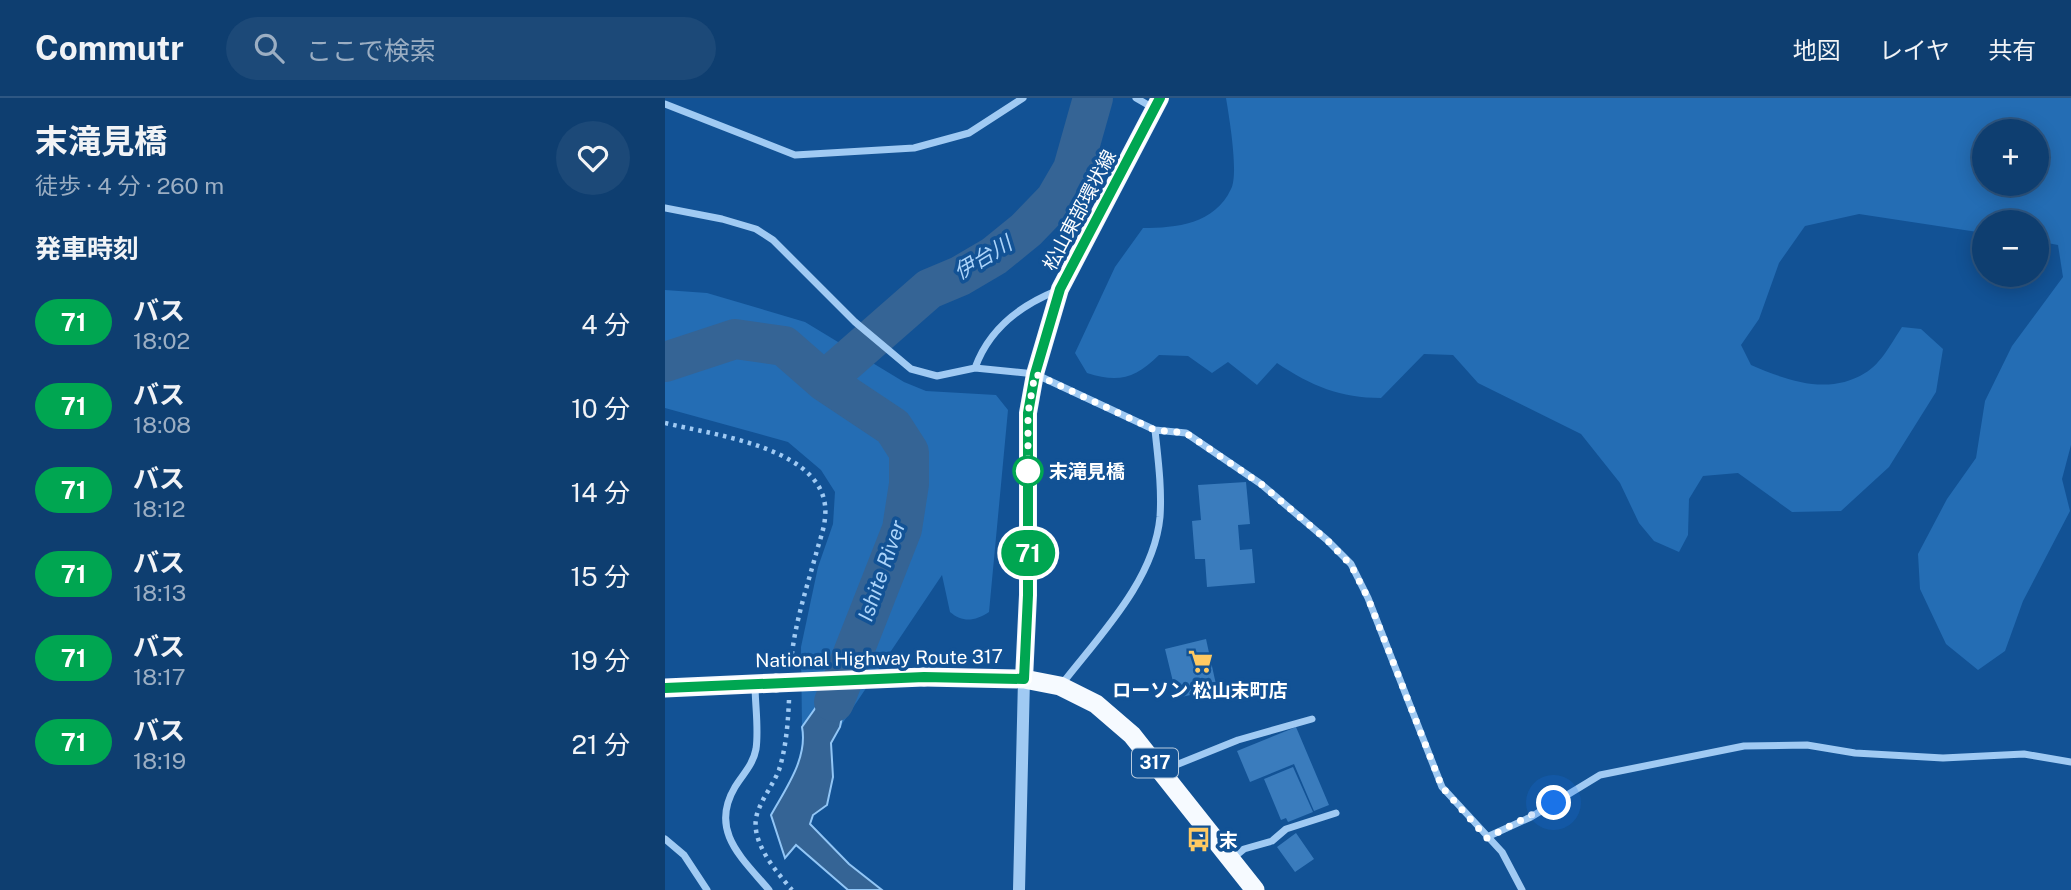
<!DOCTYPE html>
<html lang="ja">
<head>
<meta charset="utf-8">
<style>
  body { margin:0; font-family:"Public Sans","Noto Sans JP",sans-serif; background:#1c4978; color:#f1f3f6; height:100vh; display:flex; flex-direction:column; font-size:26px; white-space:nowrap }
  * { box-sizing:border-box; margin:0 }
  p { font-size:23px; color:#9baec3 }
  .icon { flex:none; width:38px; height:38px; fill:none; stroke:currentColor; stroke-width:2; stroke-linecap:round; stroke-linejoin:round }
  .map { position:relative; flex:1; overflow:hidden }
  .sheet { display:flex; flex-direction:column; background:#0e3e70; width:665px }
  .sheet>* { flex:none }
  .badge { padding:0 14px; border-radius:23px; font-size:24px; line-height:46px }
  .buttons { position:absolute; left:1307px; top:21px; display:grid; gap:14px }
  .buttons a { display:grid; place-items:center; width:77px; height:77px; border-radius:50%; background:#0e3e70; box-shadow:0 4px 18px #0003,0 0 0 2px #2e5783; font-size:35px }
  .you { position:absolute; width:35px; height:35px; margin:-18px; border:5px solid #fff; border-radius:50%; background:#1a73e8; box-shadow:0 0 0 10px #1a73e833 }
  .map>.badge { position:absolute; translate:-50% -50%; box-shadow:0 0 0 4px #fff }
  h2 { padding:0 35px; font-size:26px; line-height:63px }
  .round { display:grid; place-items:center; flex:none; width:74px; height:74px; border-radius:37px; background:#1c4978 }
  .overview { display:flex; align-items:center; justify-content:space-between; height:119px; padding:0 35px }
  h1 { font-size:33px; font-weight:700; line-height:52px }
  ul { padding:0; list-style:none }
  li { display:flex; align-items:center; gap:21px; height:84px; padding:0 35px }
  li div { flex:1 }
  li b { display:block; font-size:26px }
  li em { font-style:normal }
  li .badge { min-width:77px; font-weight:700; text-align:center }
  header { display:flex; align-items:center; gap:42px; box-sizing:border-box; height:98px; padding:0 35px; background:#0e3e70; border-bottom:2px solid #2e5783 }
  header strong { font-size:33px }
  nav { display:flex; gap:38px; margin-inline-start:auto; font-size:24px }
  .search { width:490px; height:63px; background:#1c4978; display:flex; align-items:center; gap:18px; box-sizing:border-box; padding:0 24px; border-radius:38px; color:#9baec3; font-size:26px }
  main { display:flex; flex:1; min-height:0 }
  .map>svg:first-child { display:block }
  .green { fill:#246db4; fill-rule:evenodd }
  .water { fill:#356495; stroke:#92c6f6; stroke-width:2 }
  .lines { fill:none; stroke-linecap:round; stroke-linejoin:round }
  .river { stroke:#356495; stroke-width:40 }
  .building { fill:#3a7cbd }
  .path { stroke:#a0caf3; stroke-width:4.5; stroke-dasharray:3.5 5; stroke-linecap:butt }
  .minor { stroke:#a0caf3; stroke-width:7 }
  .tertiary { stroke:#a0caf3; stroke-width:12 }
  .primary { stroke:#ecf4ff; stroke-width:18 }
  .trunk { stroke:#f6faff; stroke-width:19 }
  .trunk-bridge { stroke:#f6faff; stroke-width:19 }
  .line-casing { stroke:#fff; stroke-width:16 }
  .line { stroke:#00a651; stroke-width:10 }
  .walk { stroke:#fff; stroke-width:7; stroke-dasharray:0 12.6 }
  .stop-dot { fill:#fff; stroke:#00a651; stroke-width:3.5 }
  .labels { text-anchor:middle; stroke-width:7; stroke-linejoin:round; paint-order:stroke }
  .shield { fill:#125295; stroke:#b8cbdf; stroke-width:2 }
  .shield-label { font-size:18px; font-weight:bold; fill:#fff }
  .street-label { font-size:19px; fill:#fff; stroke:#125295 }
  .stop-label { font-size:19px; font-weight:bold; fill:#fff; stroke:#125295; text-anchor:start }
  .poi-label { font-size:19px; font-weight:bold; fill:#fff; stroke:#125295 }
  .water-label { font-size:21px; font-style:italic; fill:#acd4fa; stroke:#125295 }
</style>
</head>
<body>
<header>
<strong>Commutr</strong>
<div class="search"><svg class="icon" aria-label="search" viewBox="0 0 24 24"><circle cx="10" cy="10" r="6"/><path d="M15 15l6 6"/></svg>ここで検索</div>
<nav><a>地図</a><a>レイヤ</a><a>共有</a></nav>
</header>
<main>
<section class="sheet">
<div class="overview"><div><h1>末滝見橋</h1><p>徒歩 · 4 分 · 260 m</p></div><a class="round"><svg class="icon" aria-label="heart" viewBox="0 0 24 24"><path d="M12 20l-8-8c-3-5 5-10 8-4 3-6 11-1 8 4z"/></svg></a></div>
<h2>発車時刻</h2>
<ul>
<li><span class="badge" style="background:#00a651;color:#fff">71</span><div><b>バス</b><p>18:02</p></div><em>4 分</em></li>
<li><span class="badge" style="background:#00a651;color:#fff">71</span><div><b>バス</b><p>18:08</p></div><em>10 分</em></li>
<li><span class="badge" style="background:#00a651;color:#fff">71</span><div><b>バス</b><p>18:12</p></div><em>14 分</em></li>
<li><span class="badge" style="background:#00a651;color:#fff">71</span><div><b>バス</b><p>18:13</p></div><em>15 分</em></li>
<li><span class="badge" style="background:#00a651;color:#fff">71</span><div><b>バス</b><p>18:17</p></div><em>19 分</em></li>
<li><span class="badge" style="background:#00a651;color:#fff">71</span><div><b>バス</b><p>18:19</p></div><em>21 分</em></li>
</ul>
</section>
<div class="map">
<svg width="1406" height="792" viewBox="0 0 1406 792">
  <rect width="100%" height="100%" fill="#125295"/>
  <path class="green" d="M 561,0 L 1406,0 L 1406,347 L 1397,381 L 1405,413 L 1358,503 L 1340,553 L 1313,572 L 1281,546 L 1255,491 L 1253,456 L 1282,401 L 1311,360 L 1320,303 L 1347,248 L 1398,179 L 1393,147 L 1372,143 L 1372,124 L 1320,124 L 1319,135 L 1194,116 L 1140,128 L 1114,165 L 1094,221 L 1076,247 L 1086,267 C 1121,282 1163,298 1200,275 C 1216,266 1227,244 1237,229 L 1256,231 L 1278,251 L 1271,294 L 1224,369 L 1176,413 L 1127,414 L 1073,375 L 1038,378 L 1024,401 L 1023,437 L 1014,454 L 989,443 L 974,425 L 955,385 L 916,336 L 813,285 L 788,257 L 759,256 L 716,300 C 676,300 646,288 612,265 L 592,287 L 563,264 L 547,275 L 523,258 L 494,257 C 470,281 453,285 422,275 L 410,255 L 450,169 L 478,130 C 511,130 550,126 566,91 C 574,76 564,18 561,0 ZM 1320,33 L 1372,33 L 1372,86 L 1320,86 Z
    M 0,192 L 42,195 L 140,224 L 239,284 L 261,293 L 331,297 L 343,312 L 324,514 C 310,523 298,525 285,514 L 277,477 L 175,629 L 189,556 L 137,629 L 136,549 L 153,469 L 168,426 L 170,394 L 156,372 L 123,344 L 0,310 Z"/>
  <path class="water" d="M 190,554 L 175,629 L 166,645 L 168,679 L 162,707 L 148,717 L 145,726 L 184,766 L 217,792 L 183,792 L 131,747 L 120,760 L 106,717 C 121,690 143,660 137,629 Z"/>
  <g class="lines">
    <path class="river" d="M 0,264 L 70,241 L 119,248 L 159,283 L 228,329 L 244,354 L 244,386 L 237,431 L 169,604
      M 159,283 L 264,191 L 295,178 L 329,158 L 361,132 L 390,102 L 408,71 L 428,0"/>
  </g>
  <path class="building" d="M 581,384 L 585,426 L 573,427 L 575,452 L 587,451 L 590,485 L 542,489 L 540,461 L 530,461 L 527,423 L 536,422 L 533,387 Z
    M 541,541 L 552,591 L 512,600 L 500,551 Z
    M 631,629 L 664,707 L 649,713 L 629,666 L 585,684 L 572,653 Z
    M 628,669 L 648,714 L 623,724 L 621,720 L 616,722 L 599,681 Z
    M 631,735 L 649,761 L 630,774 L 612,749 Z"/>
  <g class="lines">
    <path class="path" d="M 0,325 C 48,337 168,350 160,420 C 159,432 154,444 151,456 C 141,492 129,528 126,565
      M 124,602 C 123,625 121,650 114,672 C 108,687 97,700 92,716 C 84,743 111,773 127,792"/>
    <path class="minor" d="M 471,0 L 490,11
      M 0,6 L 130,57 L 249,50 L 304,35 L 358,0
      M 0,110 L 57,121 L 91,131 L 108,142 L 190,224 L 246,271 L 272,278 L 310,270 L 370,276 L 490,332 L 521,335 L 596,386 L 662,442 L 686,466 L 703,500 L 777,689 L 837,754 L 857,792
      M 310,270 C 324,231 354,208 391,193
      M 90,586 C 90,607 94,631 91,651 C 88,667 78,676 70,689 C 44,733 77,760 104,792
      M 397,586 C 434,538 489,483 495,419 C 497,390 493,361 490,332
      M 496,673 L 573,642 L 647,621
      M 822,739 L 866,719 L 935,677 L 1079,648 L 1142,647 L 1190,655 L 1278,660 L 1359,656 L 1406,664
      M 0,741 L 19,757 L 42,792
      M 568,760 L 579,751 L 607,743 L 621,731 L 671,715"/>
    <path class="tertiary" d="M 354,792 L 359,581"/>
    <path class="primary" d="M 359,581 L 363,497 L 363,315 L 370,276 L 395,191 L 495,0"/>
    <path class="trunk" d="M 259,579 L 359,581 L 395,588 L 431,606 L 467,637 L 590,792
      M 0,590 L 111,585"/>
    <path class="trunk-bridge" d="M 111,585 L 259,579"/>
  </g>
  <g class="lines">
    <defs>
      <path id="line" d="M 0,590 L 259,579 L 359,581 L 363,497 L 363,315 L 370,276 L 395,191 L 495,0"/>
    </defs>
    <use href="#line" class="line-casing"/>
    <use href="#line" class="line"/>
    <path class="walk" d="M 363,373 L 363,315 L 370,276 L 490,332 L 521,335 L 596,386 L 662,442 L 686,467 L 703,500 L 777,689 L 822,740 L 889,705"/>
  </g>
  <defs>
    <symbol id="supermarket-bare" viewBox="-9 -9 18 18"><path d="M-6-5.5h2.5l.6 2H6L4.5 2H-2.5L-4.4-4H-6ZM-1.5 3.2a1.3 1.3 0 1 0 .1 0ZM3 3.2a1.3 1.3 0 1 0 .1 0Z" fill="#ffc962" stroke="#125295" stroke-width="2.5" paint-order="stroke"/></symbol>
    <symbol id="bus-bare" viewBox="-9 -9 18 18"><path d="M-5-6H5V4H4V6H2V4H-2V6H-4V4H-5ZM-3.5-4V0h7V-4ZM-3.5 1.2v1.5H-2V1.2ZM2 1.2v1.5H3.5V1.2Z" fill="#ffc962" stroke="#125295" stroke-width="2.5" paint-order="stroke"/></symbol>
  </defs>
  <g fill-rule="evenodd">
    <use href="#supermarket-bare" x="518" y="546" width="35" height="35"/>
    <use href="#bus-bare" x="516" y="724" width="35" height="35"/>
  </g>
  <circle class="stop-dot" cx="363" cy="373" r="14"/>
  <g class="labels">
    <rect class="shield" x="467" y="650.5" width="46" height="29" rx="5"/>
    <g class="shield-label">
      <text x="490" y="671">317</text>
    </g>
    <g class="street-label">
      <text transform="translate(414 112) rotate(-62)" y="7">松山東部環状線</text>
      <text transform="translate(214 560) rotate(-1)" y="7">National Highway Route 317</text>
    </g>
    <g class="stop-label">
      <text x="384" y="380">末滝見橋</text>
    </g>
    <g class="poi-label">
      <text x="535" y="599">ローソン 松山末町店</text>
      <text x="554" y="749" text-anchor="start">末</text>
    </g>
    <g class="water-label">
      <text transform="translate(318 160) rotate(-31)" y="7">伊台川</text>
      <text transform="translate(217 473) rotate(-71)" y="7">Ishite River</text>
    </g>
  </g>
</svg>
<div class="buttons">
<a>+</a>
<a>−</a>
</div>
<div class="you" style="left:889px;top:705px"></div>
<b class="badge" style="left:363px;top:455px;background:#00a651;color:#fff">71</b>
</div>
</main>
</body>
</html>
